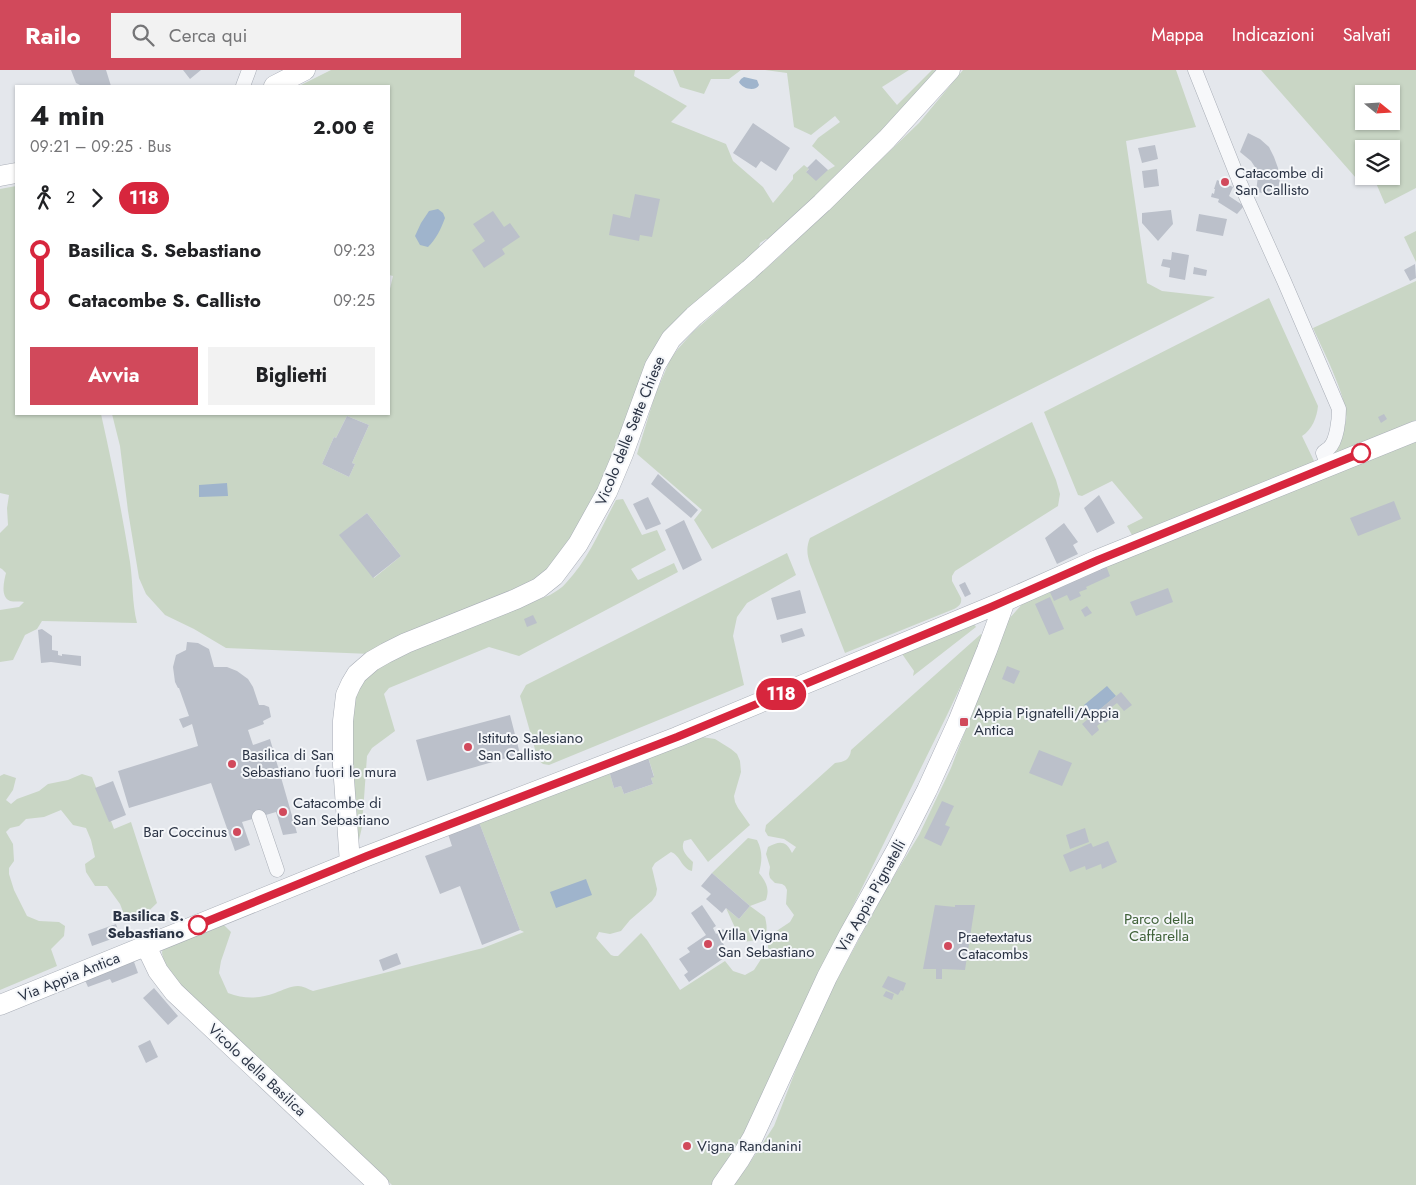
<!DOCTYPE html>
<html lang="it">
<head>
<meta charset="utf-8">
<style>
  body { margin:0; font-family:Jost,sans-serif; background:#f2f2f2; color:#202124; height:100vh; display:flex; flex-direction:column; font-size:19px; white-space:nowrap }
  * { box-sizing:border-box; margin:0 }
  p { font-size:16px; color:#757577 }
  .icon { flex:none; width:28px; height:28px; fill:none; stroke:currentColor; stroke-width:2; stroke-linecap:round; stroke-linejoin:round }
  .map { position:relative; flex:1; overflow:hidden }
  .details { position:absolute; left:15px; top:15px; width:375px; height:330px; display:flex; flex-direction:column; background:#fff; border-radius:0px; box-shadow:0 1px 4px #0004 }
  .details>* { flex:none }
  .badge { padding:0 10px; border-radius:16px; font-size:18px; line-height:32px }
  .needle { width:32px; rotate:108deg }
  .fabs { position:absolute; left:1355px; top:15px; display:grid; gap:10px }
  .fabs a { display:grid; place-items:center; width:45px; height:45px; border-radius:0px; background:#fff; box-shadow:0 1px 4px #0004; font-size:25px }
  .map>.badge { position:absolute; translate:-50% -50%; box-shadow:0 0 0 2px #fff }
  .legs { display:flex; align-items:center; gap:8px; height:55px; padding:0 15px; font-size:16px }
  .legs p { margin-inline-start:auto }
  .head { display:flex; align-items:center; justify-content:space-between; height:85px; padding:0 15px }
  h1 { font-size:28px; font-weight:700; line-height:38px }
  .primary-button { display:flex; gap:10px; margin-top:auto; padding:10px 15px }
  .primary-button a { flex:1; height:58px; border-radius:0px; background:#d1495b; color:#fff; font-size:20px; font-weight:700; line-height:58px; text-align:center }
  .primary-button a+a { background:#f2f2f2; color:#202124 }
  ul { padding:0 15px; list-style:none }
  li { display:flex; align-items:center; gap:18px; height:50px; font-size:19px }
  li i { display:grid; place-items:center; width:8px; height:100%; margin:0 6px; background:currentColor }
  li i::after { content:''; width:12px; height:12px; margin:-6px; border:4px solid; border-radius:50%; background:#fff }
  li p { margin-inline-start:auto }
  li:first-child i { background:linear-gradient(#0000 50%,currentColor 0) }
  li:last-child i { background:linear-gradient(currentColor 50%,#0000 0) }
  header { display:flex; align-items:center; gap:30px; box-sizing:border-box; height:70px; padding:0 25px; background:#d1495b; color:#fff }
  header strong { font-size:24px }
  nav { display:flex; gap:28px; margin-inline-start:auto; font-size:18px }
  .search { width:350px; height:45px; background:#f2f2f2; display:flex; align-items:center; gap:12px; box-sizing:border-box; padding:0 18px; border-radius:0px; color:#757577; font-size:19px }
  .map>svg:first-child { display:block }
  .green { fill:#c9d6c5; fill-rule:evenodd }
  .water { fill:#9fb4cc }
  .building { fill:#bbc0ca }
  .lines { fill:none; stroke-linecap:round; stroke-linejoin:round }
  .street-casing { stroke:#a9aeb7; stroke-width:15 }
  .secondary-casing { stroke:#a9aeb7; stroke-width:21 }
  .street { stroke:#f7f8fa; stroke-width:14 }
  .secondary { stroke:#fff; stroke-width:20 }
  .line-1-casing { stroke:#fff; stroke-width:11 }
  .line-1 { stroke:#d7263d; stroke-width:8 }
  .poi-dot { fill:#d1495b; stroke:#f4f6f9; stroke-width:2 }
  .stop-1-dot { fill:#fff; stroke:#d7263d; stroke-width:2.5 }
  .labels { text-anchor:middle; stroke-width:4; stroke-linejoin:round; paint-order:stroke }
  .poi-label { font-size:15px; fill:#2b3445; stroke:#f4f6f9; text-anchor:start }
  .street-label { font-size:15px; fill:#2b3445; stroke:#f4f6f9 }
  .stop-label { font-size:15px; font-weight:bold; fill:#2b3445; stroke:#f4f6f9; text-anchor:end }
  .park-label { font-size:15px; fill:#3f6138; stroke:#f4f6f9 }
</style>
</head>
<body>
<header>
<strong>Railo</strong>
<div class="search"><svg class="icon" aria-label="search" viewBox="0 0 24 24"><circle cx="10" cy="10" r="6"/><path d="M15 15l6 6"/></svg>Cerca qui</div>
<nav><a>Mappa</a><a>Indicazioni</a><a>Salvati</a></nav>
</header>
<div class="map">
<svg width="1416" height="1115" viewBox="0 0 1416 1115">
  <rect width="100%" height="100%" fill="#e4e7ec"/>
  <path class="green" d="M 331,0 L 635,0 L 634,6 L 687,36 L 671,52 L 726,74 L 733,91 L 763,117 L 773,133 L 793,109 L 793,105 L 804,95 L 809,99 L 806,102 L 828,100 L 835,96 L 812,76 L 818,68 L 840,52 L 835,46 L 811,65 L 794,57 L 787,3 L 765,0 L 909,0 L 882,17 L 897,35 L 932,0 L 943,1 L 776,169 L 766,169 L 760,173 L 757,185 L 680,252 L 592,441 L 538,513 L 371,584 L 226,578 L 194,559 L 165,545 L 146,524 L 139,508 L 128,441 L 120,376 L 112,344 L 389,344 L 389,223 L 393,206 L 389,205 L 389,16 L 299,16 ZM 347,346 L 369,355 L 352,393 L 355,394 L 349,407 L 322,394 L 334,367 L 336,368 ZM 367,443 L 401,486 L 374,508 L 340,465 Z
    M 673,0 L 741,0 L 729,9 L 711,9 L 704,24 L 680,17 Z
    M 963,0 L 1176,0 L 1196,57 L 1126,71 L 1147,213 L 1162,221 L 1215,227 L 712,479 L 694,450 L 702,440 L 637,384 L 655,325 L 670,290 L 677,280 L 693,262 L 780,186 L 919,53 Z
    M 1261,0 L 1416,0 L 1416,118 L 1385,134 L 1373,106 L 1391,106 L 1391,79 L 1364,79 L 1364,104 L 1356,108 ZM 1364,24 L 1391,24 L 1391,51 L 1364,51 Z
    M 16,116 L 16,344 L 101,344 C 112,393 122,442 130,492 C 133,512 132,533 137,553 L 42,551 L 37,559 L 25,565 L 13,590 L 0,592 L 0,540 L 19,537 L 24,532 C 20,531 14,532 10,531 C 0,527 4,511 6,503 L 2,499 L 0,498 L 0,463 L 8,455 L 7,438 L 9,425 L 0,423 L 0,119 Z
    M 1416,161 L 1416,192 L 1404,167 Z
    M 1416,211 L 1416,350 L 1334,384 C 1338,373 1344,361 1346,350 C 1349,331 1322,278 1313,258 Z
    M 1269,228 L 1318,336 C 1317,347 1312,360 1302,366 L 1315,393 L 1132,465 L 1127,456 L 1143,448 L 1112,411 L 1082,426 L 1078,425 L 1044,342 Z
    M 1032,352 L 1056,410 L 1060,424 L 1058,436 L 955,501 L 952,506 L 952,511 L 961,528 C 962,534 959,536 954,539 L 845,583 L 810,494 C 807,485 806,477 810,468 Z
    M 1416,369 L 1416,1115 L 732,1115 L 745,1100 L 774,1056 L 816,948 L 888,816 L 919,765 L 951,698 L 1007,551 L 1024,532 L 1144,478 Z
    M 623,429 L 642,465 L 657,460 L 666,480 L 631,499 L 638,510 L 674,493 L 678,502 L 519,586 L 489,577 L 389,618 L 384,624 L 395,661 L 372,678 L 367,686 L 362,757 L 359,770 L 354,777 L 350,686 L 352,631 L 364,606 L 411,580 L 550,525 C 556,521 562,518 566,513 C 588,490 601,458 616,430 Z
    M 787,483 L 796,505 L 747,533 L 737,547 L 733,566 L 744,615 L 549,695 L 543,694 L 538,690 L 520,626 L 526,615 Z
    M 974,554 L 976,557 L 913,606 L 914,601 L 900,581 Z
    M 981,564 L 983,569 L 948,643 L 853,836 L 728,1098 L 711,1115 L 392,1115 L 178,914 L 164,891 L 162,883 L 164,871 L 220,851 L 231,862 L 221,891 L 219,903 L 228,923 C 244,929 259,929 275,923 C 283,920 290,916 298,916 C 303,916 308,919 313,921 L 483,878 L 524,862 L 520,860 L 479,752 L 608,697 L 614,718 L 621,716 L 624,724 L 653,714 L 651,708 L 654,706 L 647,684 L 702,667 L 715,669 L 731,679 L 737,684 L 740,691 L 741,702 L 734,726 L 735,732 L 738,738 L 750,755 L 708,792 L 691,769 L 684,771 C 680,780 687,786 693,792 L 692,801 C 682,799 680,785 671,782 L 655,793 L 652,798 L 657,819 L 656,825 L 652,831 L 630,850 L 621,861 L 610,864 L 599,862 L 596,868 L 611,885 L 614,886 L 618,886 L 641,863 L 647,870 L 680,920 L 725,891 L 733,901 L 745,905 L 754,900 L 765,883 L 768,882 L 768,872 L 772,864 L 790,852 L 794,845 L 786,834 L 787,820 L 785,816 L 782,814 L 775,813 L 770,808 L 769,804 L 770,797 L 766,784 L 768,777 C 779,771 786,770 792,783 L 796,777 L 784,769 L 768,766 L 765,761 L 766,755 L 835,693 C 844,692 850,690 851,680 Z
    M 4,704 L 16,708 L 13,720 L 6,730 L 11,734 L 17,729 L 39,721 L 48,714 L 68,710 L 82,704 L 92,707 L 109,751 L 111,751 L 114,759 L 131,752 L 157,833 L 136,853 L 127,852 L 120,834 L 107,816 L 95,816 L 86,802 L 85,794 L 95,787 L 91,770 L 86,758 L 73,755 L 61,740 L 44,747 L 26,749 L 19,756 L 10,758 L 6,762 L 13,774 L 14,791 L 9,798 L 9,804 L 14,820 L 27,846 L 39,851 L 59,852 L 65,856 L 64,866 L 51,879 L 57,896 L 0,920 L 0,706 Z
    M 748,768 L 757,770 C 763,782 762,791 759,803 C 766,812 770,818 766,830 L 750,836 L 765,847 C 767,856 769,865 759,869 C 752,871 748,872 741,871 L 726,838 L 739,849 L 750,836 L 712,803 Z"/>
  <path class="water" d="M 744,7 L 757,10 L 759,15 C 756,22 742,19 739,12 L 741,9 Z
    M 438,139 L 443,143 L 445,148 C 441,159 436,169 428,177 L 420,175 L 415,166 L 421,153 L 429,141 Z
    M 227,413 L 228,426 L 199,427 L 199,415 Z
    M 1107,616 L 1116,626 L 1093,645 L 1084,635 Z
    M 586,809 L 592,825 L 556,838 L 550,822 Z"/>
  <path class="building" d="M 71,0 L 106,0 L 111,16 L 79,16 L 80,15 L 76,13 Z
    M 183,0 L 201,0 L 190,9 Z
    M 753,53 L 790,78 L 776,101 L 761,91 L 756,98 L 733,83 Z
    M 1248,63 L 1260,69 L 1269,77 L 1274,87 L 1278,98 L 1280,109 L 1277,125 L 1256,122 L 1258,106 L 1255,97 L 1251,91 L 1240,82 Z
    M 1155,75 L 1158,89 L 1142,93 L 1138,78 Z
    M 816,89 L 828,100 L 816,111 L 806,102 L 809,99 L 807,98 Z
    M 1157,99 L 1159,116 L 1144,118 L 1142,101 Z
    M 1217,110 L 1233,117 L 1229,126 L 1244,136 L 1237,144 L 1218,132 L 1219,129 L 1211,127 L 1212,123 L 1214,124 L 1215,119 L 1214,119 Z
    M 635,124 L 660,129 L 652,167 L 640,165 L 639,171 L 609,165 L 613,144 L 630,148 Z
    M 1171,140 L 1173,154 L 1158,171 L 1142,153 L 1142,143 Z
    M 493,141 L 504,157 L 510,153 L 520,167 L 502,179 L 505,184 L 484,198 L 472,180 L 485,171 L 473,154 Z
    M 1199,144 L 1227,149 L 1223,166 L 1196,161 Z
    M 1172,182 L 1189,185 L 1185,210 L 1169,207 L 1170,198 L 1161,196 L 1163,189 L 1171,190 Z
    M 1415,194 L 1416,208 L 1410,211 L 1404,200 Z
    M 1194,197 L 1207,200 L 1206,206 L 1193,204 Z
    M 1384,344 L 1387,349 L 1381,353 L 1378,347 Z
    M 347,346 L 369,355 L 352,393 L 355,394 L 349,407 L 322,394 L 334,367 L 336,368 Z
    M 658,404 L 698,440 L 691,448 L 651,414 Z
    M 1099,425 L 1115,453 L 1097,463 L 1084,438 Z
    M 648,427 L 661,454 L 646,460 L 633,434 Z
    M 1394,431 L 1401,449 L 1358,466 L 1350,448 Z
    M 367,443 L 401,486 L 373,508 L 339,465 Z
    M 684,450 L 702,490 L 683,500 L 665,460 Z
    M 1064,453 L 1078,472 L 1073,475 L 1078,484 L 1057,494 L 1045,468 Z
    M 1105,493 L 1110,506 L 1086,517 L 1087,519 L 1079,522 L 1081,526 L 1070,531 L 1067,525 L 1054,531 L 1048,518 Z
    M 965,512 L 971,524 L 965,527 L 959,515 Z
    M 1168,518 L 1173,532 L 1136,546 L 1130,532 Z
    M 800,520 L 806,543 L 777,550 L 771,528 Z
    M 1050,527 L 1064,559 L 1049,565 L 1035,534 Z
    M 1087,536 L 1092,543 L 1085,547 L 1081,540 Z
    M 533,545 L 537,553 L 527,557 L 524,549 Z
    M 802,558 L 805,566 L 782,573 L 780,565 Z
    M 42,559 L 52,566 L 52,580 L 58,581 L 58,585 L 62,586 L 62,584 L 81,586 L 81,596 L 51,592 L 41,593 L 38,560 Z
    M 187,572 L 198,573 L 209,579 L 214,597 L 227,597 L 237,601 L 248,609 L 253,617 L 259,635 L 264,635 L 269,637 L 271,647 L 263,651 L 264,654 L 248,660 L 253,675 L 270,669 L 297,763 L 283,765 L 276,742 L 242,752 L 250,775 L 235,781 L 211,713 L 129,738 L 118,701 L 198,676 L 192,654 L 183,658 L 179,649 L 189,646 L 179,618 L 178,618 L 175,612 L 173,597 L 176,585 L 186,580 Z
    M 1007,596 L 1020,601 L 1014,614 L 1002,609 Z
    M 1121,622 L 1132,635 L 1124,641 L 1117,633 L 1104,643 L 1109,650 L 1105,653 L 1103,651 L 1097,656 L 1099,660 L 1092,666 L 1082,654 Z
    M 510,645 L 520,684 L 427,711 L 416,670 Z
    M 1039,680 L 1072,693 L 1062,716 L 1029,703 Z
    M 647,684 L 654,707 L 651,708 L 653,714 L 624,724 L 621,716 L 614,718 L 608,697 Z
    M 113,711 L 126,745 L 109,752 L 95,718 Z
    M 942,731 L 954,736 L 945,755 L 950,757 L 941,776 L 924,768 Z
    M 479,752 L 520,860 L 482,875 L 460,816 L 440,824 L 425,786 L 452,776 L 448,764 Z
    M 1085,758 L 1089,772 L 1070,779 L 1066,765 Z
    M 1108,771 L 1117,792 L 1102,799 L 1101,794 L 1086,800 L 1085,796 L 1070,802 L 1063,785 L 1091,773 L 1093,777 Z
    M 712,803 L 750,836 L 739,849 L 726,838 L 722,843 L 706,829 L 711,824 L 701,816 Z
    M 702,835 L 716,856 L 713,858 L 716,864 L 723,859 L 729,867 L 722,872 L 724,875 L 717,880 L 724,888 L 689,912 L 684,905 L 688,902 L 679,889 L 690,882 L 687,878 L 706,865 L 691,843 Z
    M 935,835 L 955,837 L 955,835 L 975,835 L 965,900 L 942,899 L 942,909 L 936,909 L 936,899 L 923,899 Z
    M 116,854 L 120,866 L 92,876 L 88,864 Z
    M 397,883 L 401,894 L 383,901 L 379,890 Z
    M 133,889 L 138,903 L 112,913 L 110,909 L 88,917 L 84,908 Z
    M 888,906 L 906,913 L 903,921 L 901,920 L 898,925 L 882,917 Z
    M 154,918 L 178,946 L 168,955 L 143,928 Z
    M 886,921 L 894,924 L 892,930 L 883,926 Z
    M 150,970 L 158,987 L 146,993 L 138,976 Z"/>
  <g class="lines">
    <defs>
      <path id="street" d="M 1195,0 L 1240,113 L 1284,211 L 1339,339 C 1339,349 1337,371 1329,378 C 1327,380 1324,381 1323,383 L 1328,397
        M 243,16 L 249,0
        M 259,747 L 277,800"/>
      <path id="secondary" d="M 274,16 L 305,0
        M 0,106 L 16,103
        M 350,793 L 343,695 L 343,651 L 346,625 L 351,614 L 357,604 L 372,591 L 386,583 L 406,573 L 516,529 L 539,518 L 554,506 L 578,474 L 607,422 L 623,384 L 655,296 L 671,269 L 694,246 L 749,200 L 822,133 L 887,69 L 950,0
        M 146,876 L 158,901 L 174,922 L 379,1115
        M 0,935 L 367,786 L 677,667 L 1005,531 L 1097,490 L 1416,361
        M 722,1115 L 740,1089 L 753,1067 L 827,907 L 849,865 L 896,781 L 927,720 L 958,652 L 987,580 L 1005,531"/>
    </defs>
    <use href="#street" class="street-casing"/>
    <use href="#secondary" class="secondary-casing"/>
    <use href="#street" class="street"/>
    <use href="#secondary" class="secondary"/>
  </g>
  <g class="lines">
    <defs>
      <path id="line-1" d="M 198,855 L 367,786 L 677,667 L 991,537 L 1098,490 L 1361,383"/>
    </defs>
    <use href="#line-1" class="line-1-casing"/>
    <use href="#line-1" class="line-1"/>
  </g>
  <g class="poi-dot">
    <circle cx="1225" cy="112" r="5"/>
    <rect x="959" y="647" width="10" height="10" rx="2.5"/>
    <circle cx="468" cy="677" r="5"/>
    <circle cx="232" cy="694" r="5"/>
    <circle cx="283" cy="742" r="5"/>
    <circle cx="237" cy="762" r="5"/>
    <circle cx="708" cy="874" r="5"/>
    <circle cx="948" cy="876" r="5"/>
    <circle cx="687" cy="1076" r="5"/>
  </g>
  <g class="stop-1-dot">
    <circle cx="1361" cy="383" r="9"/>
    <circle cx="198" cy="855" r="9"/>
  </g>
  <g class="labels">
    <g class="poi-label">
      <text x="1235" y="108">Catacombe di<tspan x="1235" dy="17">San Callisto</tspan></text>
      <text x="974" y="648">Appia Pignatelli/Appia<tspan x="974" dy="17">Antica</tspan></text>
      <text x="478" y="673">Istituto Salesiano<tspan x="478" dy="17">San Callisto</tspan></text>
      <text x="242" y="690">Basilica di San<tspan x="242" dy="17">Sebastiano fuori le mura</tspan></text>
      <text x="293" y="738">Catacombe di<tspan x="293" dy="17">San Sebastiano</tspan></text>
      <text x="227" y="767" text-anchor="end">Bar Coccinus</text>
      <text x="718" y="870">Villa Vigna<tspan x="718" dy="17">San Sebastiano</tspan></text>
      <text x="958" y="872">Praetextatus<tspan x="958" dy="17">Catacombs</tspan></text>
      <text x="697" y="1081">Vigna Randanini</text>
    </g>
    <g class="street-label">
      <text transform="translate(630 361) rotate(-68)" y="5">Vicolo delle Sette Chiese</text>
      <text transform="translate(871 826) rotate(-61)" y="5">Via Appia Pignatelli</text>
      <text transform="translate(69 907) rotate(-22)" y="5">Via Appia Antica</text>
      <text transform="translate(257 1000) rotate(43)" y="5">Vicolo della Basilica</text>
    </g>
    <g class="stop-label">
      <text x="184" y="851">Basilica S.<tspan x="184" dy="17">Sebastiano</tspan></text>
    </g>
    <g class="park-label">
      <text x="1159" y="854">Parco della<tspan x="1159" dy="17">Caffarella</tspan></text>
    </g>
  </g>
</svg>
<div class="fabs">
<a><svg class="needle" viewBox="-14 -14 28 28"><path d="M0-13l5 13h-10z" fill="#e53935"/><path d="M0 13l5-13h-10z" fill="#757577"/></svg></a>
<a><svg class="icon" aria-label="layers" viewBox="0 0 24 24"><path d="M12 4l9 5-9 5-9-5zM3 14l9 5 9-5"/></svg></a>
</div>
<b class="badge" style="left:781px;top:624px;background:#d7263d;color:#fff">118</b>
<section class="details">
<div class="head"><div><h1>4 min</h1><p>09:21 – 09:25 · Bus</p></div><b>2.00 €</b></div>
<div class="legs"><svg class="icon" aria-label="walk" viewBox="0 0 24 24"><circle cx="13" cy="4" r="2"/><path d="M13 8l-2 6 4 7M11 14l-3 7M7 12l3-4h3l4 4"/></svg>2<svg class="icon" aria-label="forward" viewBox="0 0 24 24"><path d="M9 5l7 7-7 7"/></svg><b class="badge" style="background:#d7263d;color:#fff">118</b></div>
<ul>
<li><i style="color:#d7263d"></i><b>Basilica S. Sebastiano</b><p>09:23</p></li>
<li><i style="color:#d7263d"></i><b>Catacombe S. Callisto</b><p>09:25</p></li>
</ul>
<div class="primary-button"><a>Avvia</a><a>Biglietti</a></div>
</section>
</div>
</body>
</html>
